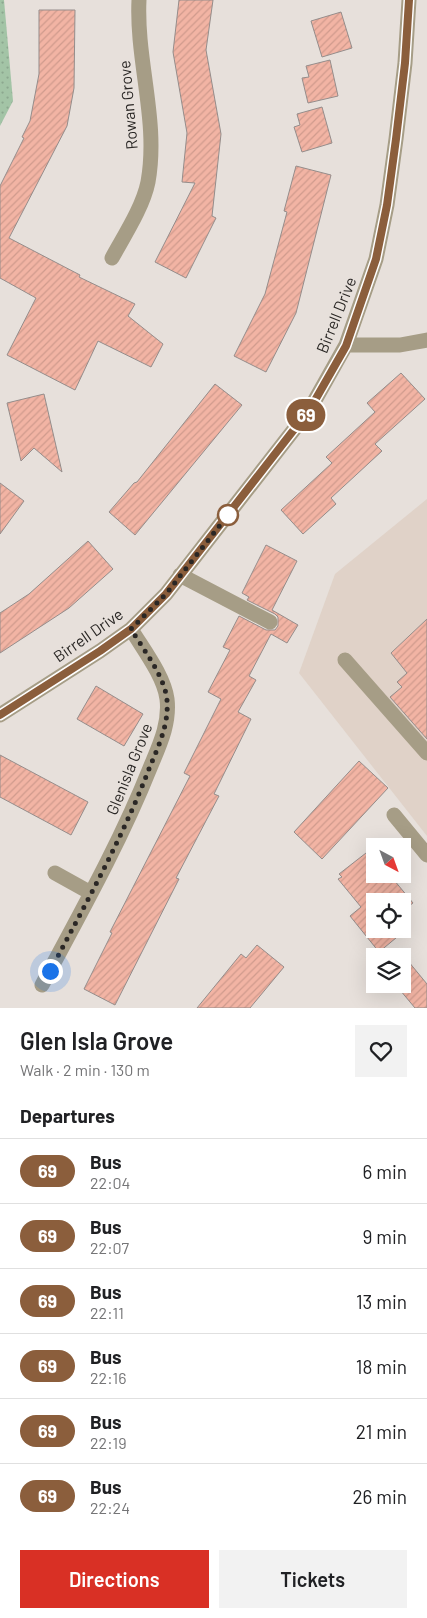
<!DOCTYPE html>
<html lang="en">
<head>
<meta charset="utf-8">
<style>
  body { margin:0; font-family:Barlow,sans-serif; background:#f2f2f2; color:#202124; height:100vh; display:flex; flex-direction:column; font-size:19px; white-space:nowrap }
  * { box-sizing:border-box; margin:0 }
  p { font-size:16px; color:#757577 }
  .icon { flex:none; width:28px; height:28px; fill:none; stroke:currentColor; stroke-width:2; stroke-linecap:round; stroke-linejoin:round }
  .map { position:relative; height:1008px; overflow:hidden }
  .panel { display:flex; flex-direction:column; background:#fff; flex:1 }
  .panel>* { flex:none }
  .badge { padding:0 10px; border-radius:16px; font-size:18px; line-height:32px }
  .needle { width:32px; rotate:139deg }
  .tools { position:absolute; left:366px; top:838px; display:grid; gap:10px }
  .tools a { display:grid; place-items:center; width:45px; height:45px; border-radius:0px; background:#fff; box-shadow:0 5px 20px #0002; font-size:25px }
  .you { position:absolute; width:25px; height:25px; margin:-12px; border:4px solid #fff; border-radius:50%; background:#1a73e8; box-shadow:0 0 0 8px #1a73e833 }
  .map>.badge { position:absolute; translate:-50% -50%; box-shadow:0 0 0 2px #fff }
  h2 { padding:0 20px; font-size:19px; line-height:45px }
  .round { display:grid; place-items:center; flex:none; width:52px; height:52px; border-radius:0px; background:#f2f2f2 }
  .summary { display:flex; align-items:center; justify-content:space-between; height:85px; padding:0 20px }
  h1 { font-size:24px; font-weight:600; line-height:38px }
  .button { display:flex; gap:10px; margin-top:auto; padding:10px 20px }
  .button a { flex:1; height:58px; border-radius:0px; background:#d93025; color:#fff; font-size:20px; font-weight:600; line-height:58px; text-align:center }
  .button a+a { background:#f2f2f2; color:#202124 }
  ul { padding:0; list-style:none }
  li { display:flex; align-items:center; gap:15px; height:65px; padding:0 20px; border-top:1px solid #e0e0e0 }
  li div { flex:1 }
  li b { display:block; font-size:19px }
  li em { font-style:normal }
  li .badge { min-width:55px; font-weight:700; text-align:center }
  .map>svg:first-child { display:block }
  .built { fill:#e0d2c8 }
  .grass { fill:url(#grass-dots) }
  .building { fill:url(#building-hatch); stroke:#958d8b }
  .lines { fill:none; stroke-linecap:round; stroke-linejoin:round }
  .minor { stroke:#a69d86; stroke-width:15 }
  .line-casing { stroke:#fff; stroke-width:11 }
  .line { stroke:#8b5e3c; stroke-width:8 }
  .walk { stroke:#2a2725; stroke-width:5; stroke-dasharray:0 9 }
  .stop-dot { fill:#fff; stroke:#8b5e3c; stroke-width:2.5 }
  .labels { text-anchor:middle; stroke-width:4; stroke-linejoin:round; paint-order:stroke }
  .street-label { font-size:16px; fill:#2a2725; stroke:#e7e0db }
</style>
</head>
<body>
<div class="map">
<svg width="427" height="1008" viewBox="0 0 427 1008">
  <defs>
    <pattern id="grass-dots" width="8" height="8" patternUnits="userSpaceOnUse" patternTransform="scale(1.25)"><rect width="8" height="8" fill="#a3c4a6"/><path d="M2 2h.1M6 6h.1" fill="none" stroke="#8ca88f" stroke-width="1.8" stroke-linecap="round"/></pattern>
    <pattern id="building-hatch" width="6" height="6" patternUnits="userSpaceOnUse" patternTransform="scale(1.25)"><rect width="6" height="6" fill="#f2b4a4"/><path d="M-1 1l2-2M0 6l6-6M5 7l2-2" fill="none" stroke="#d09b8d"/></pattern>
  </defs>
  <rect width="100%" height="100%" fill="#e7e0db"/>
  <path class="built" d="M 427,499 L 427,836 L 299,673 L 335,574 Z"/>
  <path class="grass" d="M 0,0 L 4,0 L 13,101 L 0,126 Z"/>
  <path class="building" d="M 179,0 L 213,0 L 206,50 L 221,134 L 212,216 L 216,218 L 186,278 L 155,262 L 195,183 L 182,182 L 187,133 L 173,52 Z
    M 39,10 L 75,10 L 74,88 L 67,126 L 9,238 L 80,275 L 79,277 L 135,304 L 128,316 L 163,344 L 151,367 L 98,341 L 75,390 L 7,355 L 36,298 L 0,278 L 0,186 L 24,138 L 22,137 L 30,121 L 39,74 Z
    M 341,12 L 352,48 L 322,57 L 311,21 Z
    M 330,60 L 338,96 L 308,103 L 302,78 L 309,77 L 306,66 Z
    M 322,107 L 332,143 L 302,152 L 294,127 L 300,125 L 297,114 Z
    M 296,166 L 331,175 L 296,313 L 266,372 L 234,356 L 265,294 L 287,212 L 284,211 Z
    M 401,373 L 425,399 L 375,444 L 382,451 L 331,498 L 336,504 L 303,534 L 281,510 L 332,463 L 326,457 L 375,412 L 367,403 Z
    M 215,384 L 242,405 L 135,535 L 109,512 L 134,483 L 137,482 Z
    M 44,394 L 62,472 L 34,448 L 21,461 L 7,403 Z
    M 0,483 L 24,501 L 0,534 Z
    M 88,541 L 113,569 L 69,608 L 0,653 L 0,613 L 29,594 Z
    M 266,545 L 297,561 L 272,610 L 298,625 L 287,643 L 271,634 L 249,676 L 256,680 L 238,712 L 251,719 L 214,794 L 219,796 L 176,878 L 179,879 L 115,1005 L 84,989 L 112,933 L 110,932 L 190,776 L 184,773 L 221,699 L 208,692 L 230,650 L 223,647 L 239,616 L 266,630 L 275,630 L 278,626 L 278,617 L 275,614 L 247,600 L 249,597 L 242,593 Z
    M 427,619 L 427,739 L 390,697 L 402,687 L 397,682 L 407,673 L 391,653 Z
    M 96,686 L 143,714 L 124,746 L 77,719 Z
    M 0,755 L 88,802 L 71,835 L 0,797 Z
    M 359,761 L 388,788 L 322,859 L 294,832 Z
    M 375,846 L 375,874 L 389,874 L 413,903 L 402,911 L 402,901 L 375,901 L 375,929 L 402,929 L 402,922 L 408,928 L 379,952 L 350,916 L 361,907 L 338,879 L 342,877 L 339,874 Z
    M 257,945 L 284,967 L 250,1008 L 197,1008 L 241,954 L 246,958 Z
    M 399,950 L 427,984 L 427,1008 L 415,1008 L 395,984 L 402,984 L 402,956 L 391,956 Z"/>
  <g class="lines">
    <path class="minor" d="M 112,258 C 124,236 143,207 148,182 C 159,121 136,61 139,0
      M 346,345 L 400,345 L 427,340
      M 180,575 L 270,622
      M 345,660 L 427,753
      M 0,715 L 100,651 L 131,629 L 166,594 L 310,409 L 346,345 L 376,259 L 387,205 L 396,139 L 405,63 L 409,0
      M 394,815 L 427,855
      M 55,873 L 91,893
      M 42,985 C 80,914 120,843 150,768 C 159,746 170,724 167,699 C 164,676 143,649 131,629"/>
  </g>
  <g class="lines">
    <defs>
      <path id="line" d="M 0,715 L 100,651 L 131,629 L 166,594 L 310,409 L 346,346 L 376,259 L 387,205 L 396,139 L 405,63 L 409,0"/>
    </defs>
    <use href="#line" class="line-casing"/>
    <use href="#line" class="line"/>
    <path class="walk" d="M 50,971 C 85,905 122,839 149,769 C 158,747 169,725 167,700 C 165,677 143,649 131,629 L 166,594 L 228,515"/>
  </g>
  <circle class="stop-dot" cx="228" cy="515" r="10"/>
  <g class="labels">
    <g class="street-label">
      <text transform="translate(128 105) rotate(-95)" y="6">Rowan Grove</text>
      <text transform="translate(336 315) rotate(-68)" y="6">Birrell Drive</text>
      <text transform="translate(88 635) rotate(-35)" y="6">Birrell Drive</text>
      <text transform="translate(129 769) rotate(-68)" y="6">Glenisla Grove</text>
    </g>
  </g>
</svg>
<div class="tools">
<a><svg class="needle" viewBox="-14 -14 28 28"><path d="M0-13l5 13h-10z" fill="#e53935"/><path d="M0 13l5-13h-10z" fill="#757577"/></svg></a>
<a><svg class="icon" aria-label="locate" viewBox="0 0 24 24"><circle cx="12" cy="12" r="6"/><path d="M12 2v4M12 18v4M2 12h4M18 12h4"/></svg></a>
<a><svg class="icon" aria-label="layers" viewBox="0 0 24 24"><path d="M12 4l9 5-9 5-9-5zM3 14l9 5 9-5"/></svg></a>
</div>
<div class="you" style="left:50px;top:971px"></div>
<b class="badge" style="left:306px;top:415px;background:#8b5e3c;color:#fff">69</b>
</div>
<section class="panel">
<div class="summary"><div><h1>Glen Isla Grove</h1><p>Walk · 2 min · 130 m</p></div><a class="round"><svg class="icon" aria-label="heart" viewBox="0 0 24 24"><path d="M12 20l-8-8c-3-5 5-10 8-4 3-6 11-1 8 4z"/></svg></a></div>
<h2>Departures</h2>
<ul>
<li><span class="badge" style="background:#8b5e3c;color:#fff">69</span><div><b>Bus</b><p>22:04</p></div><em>6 min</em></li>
<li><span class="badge" style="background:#8b5e3c;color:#fff">69</span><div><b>Bus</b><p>22:07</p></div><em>9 min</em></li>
<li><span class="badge" style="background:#8b5e3c;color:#fff">69</span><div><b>Bus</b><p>22:11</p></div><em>13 min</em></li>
<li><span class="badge" style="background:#8b5e3c;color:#fff">69</span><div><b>Bus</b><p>22:16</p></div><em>18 min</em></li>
<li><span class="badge" style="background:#8b5e3c;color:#fff">69</span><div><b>Bus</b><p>22:19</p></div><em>21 min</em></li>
<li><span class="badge" style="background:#8b5e3c;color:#fff">69</span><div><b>Bus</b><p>22:24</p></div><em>26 min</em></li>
</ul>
<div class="button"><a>Directions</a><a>Tickets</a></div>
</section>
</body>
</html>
